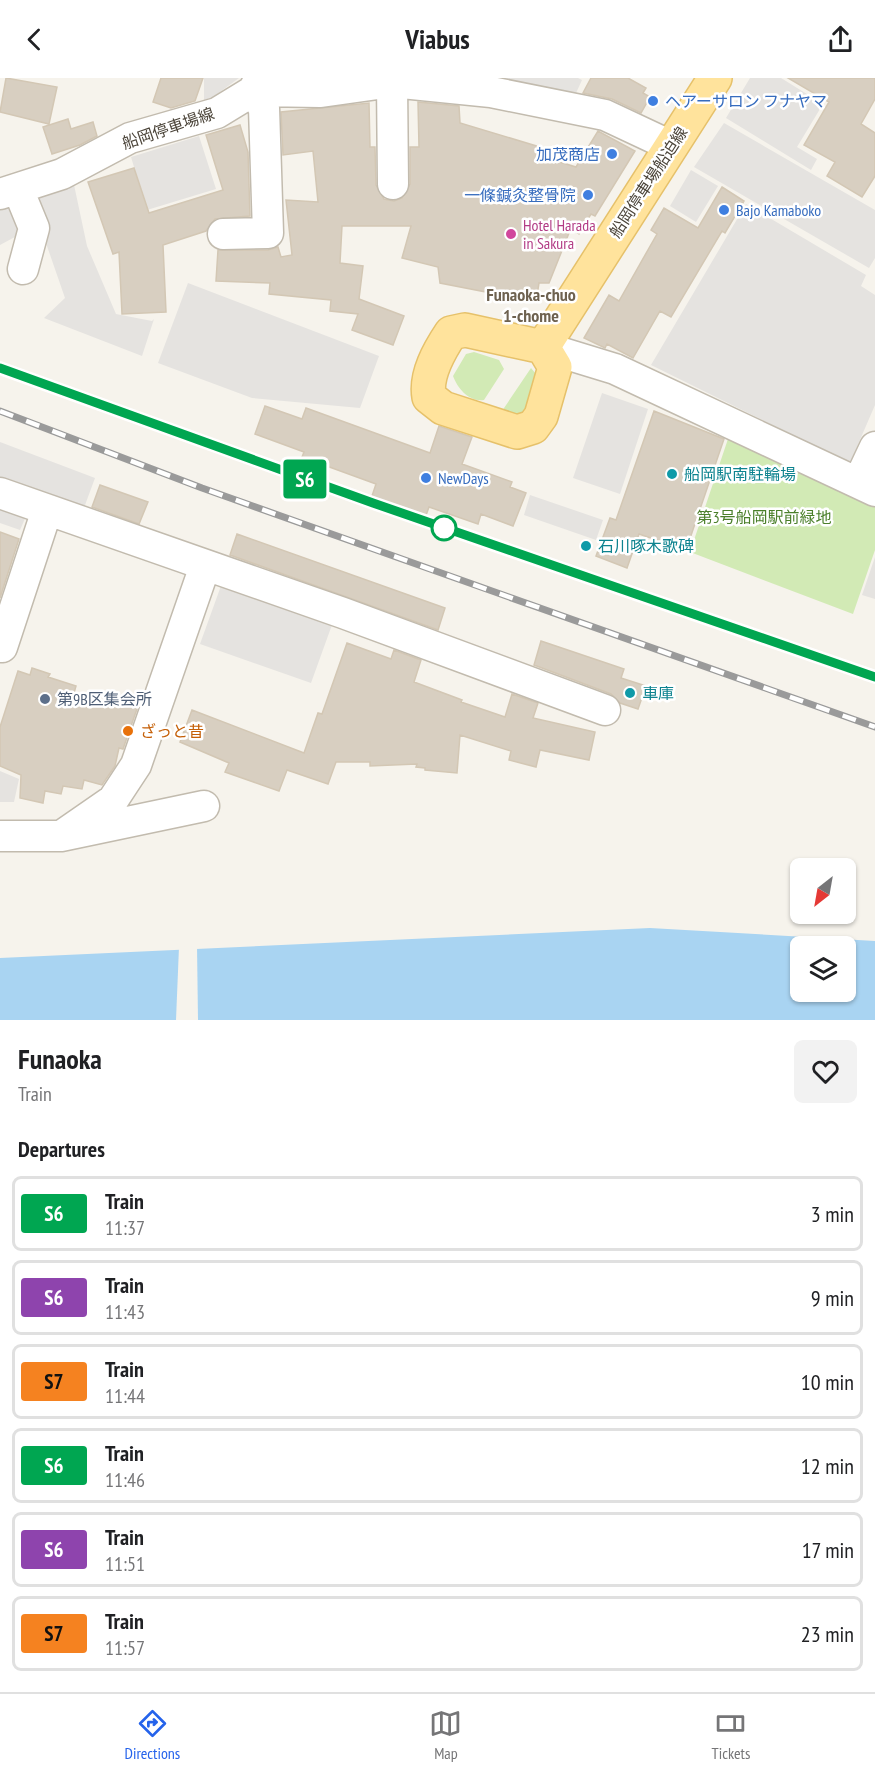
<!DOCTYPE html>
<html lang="en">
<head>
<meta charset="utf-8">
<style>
  body { margin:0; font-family:"PT Sans Narrow","Noto Sans JP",sans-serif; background:#f2f2f2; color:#202124; height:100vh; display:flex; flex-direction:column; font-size:22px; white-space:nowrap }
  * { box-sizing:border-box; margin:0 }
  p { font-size:20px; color:#757577 }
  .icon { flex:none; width:33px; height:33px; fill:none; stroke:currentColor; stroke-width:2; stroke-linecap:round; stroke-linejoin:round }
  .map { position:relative; height:942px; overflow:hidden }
  .side { display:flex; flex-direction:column; background:#fff; flex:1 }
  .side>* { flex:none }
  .badge { padding:0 12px; border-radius:4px; font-size:21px; line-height:39px }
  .needle { width:39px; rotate:211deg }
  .tools { position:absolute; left:790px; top:780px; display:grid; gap:12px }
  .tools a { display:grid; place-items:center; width:66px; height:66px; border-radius:9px; background:#fff; box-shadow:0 2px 4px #0004; font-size:30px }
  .map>.badge { position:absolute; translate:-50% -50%; box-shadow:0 0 0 3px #fff }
  h2 { padding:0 18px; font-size:22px; line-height:54px }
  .round { display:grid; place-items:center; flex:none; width:63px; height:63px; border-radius:9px; background:#f2f2f2 }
  .overview { display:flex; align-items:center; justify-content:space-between; height:102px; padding:0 18px }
  h1 { font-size:28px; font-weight:800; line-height:45px }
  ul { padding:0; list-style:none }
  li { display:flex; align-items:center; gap:18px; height:75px; margin:0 12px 9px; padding:0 6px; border:3px solid #e0e0e0; border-radius:9px }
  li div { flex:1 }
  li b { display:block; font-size:22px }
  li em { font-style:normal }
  li .badge { min-width:66px; font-weight:700; text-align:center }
  header { display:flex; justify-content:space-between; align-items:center; height:78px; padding:0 18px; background:#fff; font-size:27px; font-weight:800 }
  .dock { display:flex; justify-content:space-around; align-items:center; height:84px; border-top:2px solid #e0e0e0; background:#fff; font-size:16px; color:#757577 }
  .dock a { display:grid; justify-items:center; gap:3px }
  .dock .current { color:#2563eb }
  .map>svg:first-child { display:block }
  .green { fill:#d2eab5 }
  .parking { fill:#e5e3e0 }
  .water { fill:#a9d4f2; fill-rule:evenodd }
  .pier { fill:#f6f3ec }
  .building { fill:#d8cfc1; stroke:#d3c7b4; stroke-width:1.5 }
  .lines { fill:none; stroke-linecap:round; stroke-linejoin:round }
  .minor-casing { stroke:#c2bbae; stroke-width:33 }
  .major-casing { stroke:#e6c16a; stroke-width:36 }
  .minor { stroke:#fff; stroke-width:30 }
  .major { stroke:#ffe39c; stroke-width:33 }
  .rail-casing { stroke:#9a9a9a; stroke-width:7 }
  .rail { stroke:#fff; stroke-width:4.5; stroke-dasharray:14; stroke-linecap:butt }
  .line-casing { stroke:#fff; stroke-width:14 }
  .line { stroke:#00a651; stroke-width:9 }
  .shop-dot { fill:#3f7fe0; stroke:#fff; stroke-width:2 }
  .hotel-dot { fill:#d1479c; stroke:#fff; stroke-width:2 }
  .culture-dot { fill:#0f9aa8; stroke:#fff; stroke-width:2 }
  .stop-dot { fill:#fff; stroke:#00a651; stroke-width:3 }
  .service-dot { fill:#5c6f8a; stroke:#fff; stroke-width:2 }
  .food-dot { fill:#e8710a; stroke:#fff; stroke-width:2 }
  .labels { text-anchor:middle; stroke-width:5; stroke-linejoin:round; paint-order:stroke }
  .shop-label { font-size:16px; fill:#366cbe; stroke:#fff; text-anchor:start }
  .street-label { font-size:16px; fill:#4b4439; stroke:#fff }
  .hotel-label { font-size:16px; fill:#b23c85; stroke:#fff; text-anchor:start }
  .culture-label { font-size:16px; fill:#0d838f; stroke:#fff; text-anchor:start }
  .park-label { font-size:16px; fill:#4a7f2a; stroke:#fff }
  .service-label { font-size:16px; fill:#4e5e75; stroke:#fff; text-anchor:start }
  .food-label { font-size:16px; fill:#c56008; stroke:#fff; text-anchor:start }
  .neighbourhood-label { font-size:18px; font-weight:bold; fill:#6e6250; stroke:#fff }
</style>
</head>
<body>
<header><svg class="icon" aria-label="back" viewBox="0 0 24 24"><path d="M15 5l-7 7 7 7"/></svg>Viabus<svg class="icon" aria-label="share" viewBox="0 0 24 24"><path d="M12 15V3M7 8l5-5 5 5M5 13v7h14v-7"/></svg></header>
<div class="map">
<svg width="875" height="942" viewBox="0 0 875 942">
  <rect width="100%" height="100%" fill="#f6f3ec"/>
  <path class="green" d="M 474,274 L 499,282 L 504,291 L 484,322 C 469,324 458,311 453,298 L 466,276 Z
    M 531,290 L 536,296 L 526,334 L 516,339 L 502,333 Z
    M 730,355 L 875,429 L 875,472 L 853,536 L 690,474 Z"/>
  <path class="parking" d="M 204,0 L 239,0 L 213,19 L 204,22 Z
    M 504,0 L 578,0 L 582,2 L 571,26 L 501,9 Z
    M 750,0 L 781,0 L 823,26 L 797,69 L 817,81 L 811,92 L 726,40 Z
    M 724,45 L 875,132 L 875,180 L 869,190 L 694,89 Z
    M 199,58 L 216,111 L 147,132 L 131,79 Z
    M 691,92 L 718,108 L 696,144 L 670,128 Z
    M 73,102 L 87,168 L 116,236 L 152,243 L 154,241 L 142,278 L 44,240 L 65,220 L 29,116 Z
    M 20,118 L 26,153 L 0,167 L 0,127 Z
    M 746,126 L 866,197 L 861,208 L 875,217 L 875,327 L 850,385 L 651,287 Z
    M 188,205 L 379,278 L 360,330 L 252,320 L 158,285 Z
    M 602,315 L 648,331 L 620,416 L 573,400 Z
    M 0,364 L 95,400 L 81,438 L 0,408 Z
    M 530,417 L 603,442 L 596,462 L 524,437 Z
    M 0,426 L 27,436 L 20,452 L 0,445 Z
    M 875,479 L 875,521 L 862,517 Z
    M 222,505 L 333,544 L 311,605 L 200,566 Z
    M 0,693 L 19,701 L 14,724 L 0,724 Z"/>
  <path class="water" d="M 650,850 L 875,863 L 875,942 L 0,942 L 0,880 ZM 801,868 L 846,868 L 846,914 L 801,914 Z"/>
  <path class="pier" d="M 197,868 L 198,942 L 176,942 L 179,869 Z"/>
  <path class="building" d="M 6,0 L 57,9 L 49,46 L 0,34 Z
    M 161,0 L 203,0 L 195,23 L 171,30 L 153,24 Z
    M 591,0 L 628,0 L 646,10 L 643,15 L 650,19 L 641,35 L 612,21 L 583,15 Z
    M 788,0 L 875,0 L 875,21 L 861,46 L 875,55 L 875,98 L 862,119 L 827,98 L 835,84 L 804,67 L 829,24 Z
    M 418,24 L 459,28 L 460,45 L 540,69 L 537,77 L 576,89 L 598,53 L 635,73 L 595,138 L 591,136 L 579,156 L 571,150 L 549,205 L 539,205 L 536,224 L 440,205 L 438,189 L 402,180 L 411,148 L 342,148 L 340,185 L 363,188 L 359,221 L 404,238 L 393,267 L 352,252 L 358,236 L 330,233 L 331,222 L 269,216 L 270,205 L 216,203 L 218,172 L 268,172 L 278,169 L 281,179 L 292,177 L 286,122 L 318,124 L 313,73 L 283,77 L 281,34 L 369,25 L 370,69 L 375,69 L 376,107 L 384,121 L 394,123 L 402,120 L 410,106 L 410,69 L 419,69 Z
    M 68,41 L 71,51 L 93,44 L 97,58 L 80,67 L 52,76 L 43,49 Z
    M 240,47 L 248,74 L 250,138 L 215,141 L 206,153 L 163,167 L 166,234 L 122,236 L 119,174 L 113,176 L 88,104 L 134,90 L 149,135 L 223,112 L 206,57 Z
    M 722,109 L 744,123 L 725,155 L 722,153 L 671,239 L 660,233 L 633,280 L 607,266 L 605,270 L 584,260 L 609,217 L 619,223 L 657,156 L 651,152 L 664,130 L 698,150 Z
    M 265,328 L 302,341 L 306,330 L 430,375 L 439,348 L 472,359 L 462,386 L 512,404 L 510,409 L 526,415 L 513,448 L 481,436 L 478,446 L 429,429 L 425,440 L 371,421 L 376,406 L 302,379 L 304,374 L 255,356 Z
    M 654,333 L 724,361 L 686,472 L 639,456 L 627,490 L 596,478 L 610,440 L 616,442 Z
    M 100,407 L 148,424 L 139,446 L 92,429 Z
    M 0,454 L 19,461 L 0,520 Z
    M 237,456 L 445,530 L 438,552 L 230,477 Z
    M 541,563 L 624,591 L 621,600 L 646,608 L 638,631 L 620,625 L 611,616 L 534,587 Z
    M 347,565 L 391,581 L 394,572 L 421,582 L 414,604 L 462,622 L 461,624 L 505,639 L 512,616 L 538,625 L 533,640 L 595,654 L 589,682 L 540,672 L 536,689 L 509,682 L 511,673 L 460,657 L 457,695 L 425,692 L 425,690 L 416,689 L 417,686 L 370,688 L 370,684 L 336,684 L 328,706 L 287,692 L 279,713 L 225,694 L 229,685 L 180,664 L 192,632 L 304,675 L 318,635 L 322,636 Z
    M 32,590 L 50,596 L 48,599 L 76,608 L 74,615 L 107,628 L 110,619 L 138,628 L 123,671 L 119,670 L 115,688 L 102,707 L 84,702 L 82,711 L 63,708 L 61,716 L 45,713 L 43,725 L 20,720 L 21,697 L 0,688 L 0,649 L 18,593 L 30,597 Z"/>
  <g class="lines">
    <defs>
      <path id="minor" d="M 392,4 L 393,106
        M 253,13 L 321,14 L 392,4 L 491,14 L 605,37 L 671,68
        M 18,111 L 34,150 L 23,191
        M 0,116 L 62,96 L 130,60 L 217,35 L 253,13 L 260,0
        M 223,156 L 268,155 L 264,30 L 253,13
        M 543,269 L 615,291 L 875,413
        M 858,405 L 875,369
        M 0,415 L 343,535 L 605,632
        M 2,569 L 47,432
        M 0,758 L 61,758 L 204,728
        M 61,758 L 113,722 L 136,687 L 205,488"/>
      <path id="major" d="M 465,252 L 543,269 L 555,289 L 541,338 L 533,349 L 517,354 L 443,330 L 429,319 C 425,297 439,273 451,255 Z
        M 543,269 L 715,0"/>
    </defs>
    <use href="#minor" class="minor-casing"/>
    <use href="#major" class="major-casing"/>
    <use href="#minor" class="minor"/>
    <use href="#major" class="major"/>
    <defs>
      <path id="rail" d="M 0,290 L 373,425 L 875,599
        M 0,333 L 202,410 L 875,649"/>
    </defs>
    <use href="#rail" class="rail-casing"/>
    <use href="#rail" class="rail"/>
  </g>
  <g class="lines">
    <defs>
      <path id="line" d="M 0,290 L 373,425 L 875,599"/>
    </defs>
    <use href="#line" class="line-casing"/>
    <use href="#line" class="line"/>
  </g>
  <g class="shop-dot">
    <circle cx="653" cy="23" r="6"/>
    <circle cx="612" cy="76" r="6"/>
    <circle cx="588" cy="117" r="6"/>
    <circle cx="724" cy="132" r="6"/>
    <circle cx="426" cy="400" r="6"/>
  </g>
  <circle class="hotel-dot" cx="511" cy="156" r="6"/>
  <g class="culture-dot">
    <circle cx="672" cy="396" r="6"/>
    <circle cx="586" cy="468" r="6"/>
    <circle cx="630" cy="615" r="6"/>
  </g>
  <circle class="stop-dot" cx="444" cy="450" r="12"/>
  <circle class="service-dot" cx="45" cy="621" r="6"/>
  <circle class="food-dot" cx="128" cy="653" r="6"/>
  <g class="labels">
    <g class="shop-label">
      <text x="665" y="29">ヘアーサロン フナヤマ</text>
      <text x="600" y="82" text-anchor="end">加茂商店</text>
      <text x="576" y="123" text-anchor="end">一條鍼灸整骨院</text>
      <text x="736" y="138">Bajo Kamaboko</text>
      <text x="438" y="406">NewDays</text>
    </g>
    <g class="street-label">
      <text transform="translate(168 50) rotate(-19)" y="6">船岡停車場線</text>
      <text transform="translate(648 104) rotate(-57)" y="6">船岡停車場船迫線</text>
    </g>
    <g class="hotel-label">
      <text x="523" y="153">Hotel Harada<tspan x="523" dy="18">in Sakura</tspan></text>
    </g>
    <g class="culture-label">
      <text x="684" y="402">船岡駅南駐輪場</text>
      <text x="598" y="474">石川啄木歌碑</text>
      <text x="642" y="621">車庫</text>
    </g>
    <g class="park-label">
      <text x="764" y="445">第3号船岡駅前緑地</text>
    </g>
    <g class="service-label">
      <text x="57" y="627">第9B区集会所</text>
    </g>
    <g class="food-label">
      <text x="140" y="659">ざっと昔</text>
    </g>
    <g class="neighbourhood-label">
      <text x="531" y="223">Funaoka-chuo<tspan x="531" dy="21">1-chome</tspan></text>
    </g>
  </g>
</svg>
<div class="tools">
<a><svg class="needle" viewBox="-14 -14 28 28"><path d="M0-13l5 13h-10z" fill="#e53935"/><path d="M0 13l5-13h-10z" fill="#757577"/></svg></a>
<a><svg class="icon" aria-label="layers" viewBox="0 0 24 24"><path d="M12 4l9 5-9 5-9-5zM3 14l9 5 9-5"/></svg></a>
</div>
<b class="badge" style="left:305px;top:401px;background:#00a651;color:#fff">S6</b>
</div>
<section class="side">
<div class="overview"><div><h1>Funaoka</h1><p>Train</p></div><a class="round"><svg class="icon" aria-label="heart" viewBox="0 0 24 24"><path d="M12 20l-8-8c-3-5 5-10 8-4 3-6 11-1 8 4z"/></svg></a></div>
<h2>Departures</h2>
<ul>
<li><span class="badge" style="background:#00a651;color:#fff">S6</span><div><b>Train</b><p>11:37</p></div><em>3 min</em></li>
<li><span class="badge" style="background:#8e44ad;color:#fff">S6</span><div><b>Train</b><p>11:43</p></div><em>9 min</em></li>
<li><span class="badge" style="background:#f58220;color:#111">S7</span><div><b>Train</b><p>11:44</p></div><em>10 min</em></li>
<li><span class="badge" style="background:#00a651;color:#fff">S6</span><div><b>Train</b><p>11:46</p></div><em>12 min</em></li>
<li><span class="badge" style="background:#8e44ad;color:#fff">S6</span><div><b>Train</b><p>11:51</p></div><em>17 min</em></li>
<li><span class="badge" style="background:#f58220;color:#111">S7</span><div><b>Train</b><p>11:57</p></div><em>23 min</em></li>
</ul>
</section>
<nav class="dock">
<a class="current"><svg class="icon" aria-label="directions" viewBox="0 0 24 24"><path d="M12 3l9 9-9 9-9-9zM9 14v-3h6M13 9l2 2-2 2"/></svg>Directions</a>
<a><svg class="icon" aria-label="map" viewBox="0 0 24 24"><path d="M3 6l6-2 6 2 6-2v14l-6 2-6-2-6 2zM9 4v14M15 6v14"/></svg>Map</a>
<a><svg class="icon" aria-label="tickets" viewBox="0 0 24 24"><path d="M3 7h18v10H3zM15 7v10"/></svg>Tickets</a>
</nav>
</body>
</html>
